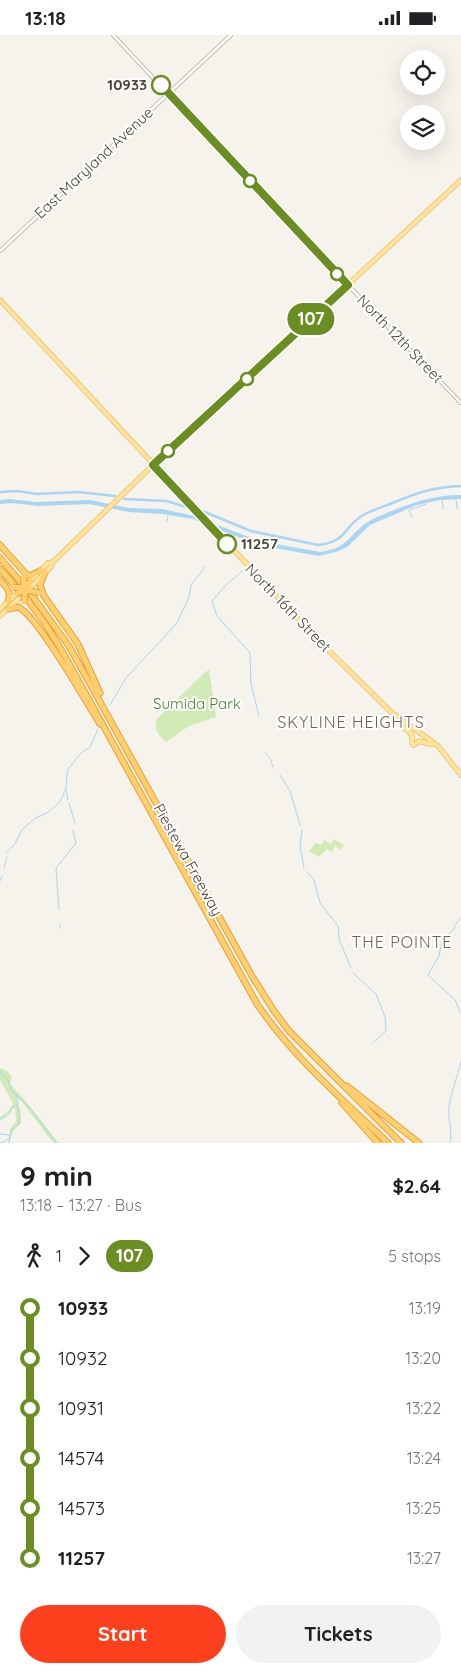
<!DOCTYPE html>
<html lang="en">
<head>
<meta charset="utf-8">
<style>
  body { margin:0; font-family:Quicksand,sans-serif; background:#f2f2f2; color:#202124; height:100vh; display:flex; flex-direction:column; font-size:19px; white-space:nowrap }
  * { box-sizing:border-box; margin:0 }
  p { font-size:16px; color:#757577 }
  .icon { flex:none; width:28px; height:28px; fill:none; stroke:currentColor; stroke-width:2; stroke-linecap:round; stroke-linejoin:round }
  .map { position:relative; height:1108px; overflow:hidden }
  .details { display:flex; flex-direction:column; background:#fff; flex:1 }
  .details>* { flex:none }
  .badge { padding:0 10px; border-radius:16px; font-size:18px; line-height:32px }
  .controls { position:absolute; left:400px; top:15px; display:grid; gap:10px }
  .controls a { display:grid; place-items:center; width:45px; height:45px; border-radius:50%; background:#fff; box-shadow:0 5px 20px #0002; font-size:25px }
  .map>.badge { position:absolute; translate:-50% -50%; box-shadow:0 0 0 2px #fff }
  .legs { display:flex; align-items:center; gap:8px; height:55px; padding:0 20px; font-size:16px }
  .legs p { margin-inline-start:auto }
  .headline { display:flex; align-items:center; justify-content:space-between; height:85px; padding:0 20px }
  h1 { font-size:28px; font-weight:800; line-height:38px }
  .button { display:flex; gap:10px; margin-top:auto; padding:10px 20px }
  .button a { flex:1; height:58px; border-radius:30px; background:#fc3f1d; color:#fff; font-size:20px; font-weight:800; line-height:58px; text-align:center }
  .button a+a { background:#f2f2f2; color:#202124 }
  ul { padding:0 20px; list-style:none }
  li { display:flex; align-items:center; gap:18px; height:50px; font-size:19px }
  li i { display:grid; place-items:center; width:8px; height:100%; margin:0 6px; background:currentColor }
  li i::after { content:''; width:12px; height:12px; margin:-6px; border:4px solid; border-radius:50%; background:#fff }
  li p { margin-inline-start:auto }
  li:first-child i { background:linear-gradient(#0000 50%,currentColor 0) }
  li:last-child i { background:linear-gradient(currentColor 50%,#0000 0) }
  .status { display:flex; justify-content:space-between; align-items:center; height:35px; padding:0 25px; background:#fff; direction:ltr }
  .status svg { height:14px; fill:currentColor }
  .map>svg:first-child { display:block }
  .green { fill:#d2eab5 }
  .water { fill:#a9d4f2 }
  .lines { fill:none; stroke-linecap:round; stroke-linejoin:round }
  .stream { stroke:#a9d4f2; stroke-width:1 }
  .canal { stroke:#a9d4f2; stroke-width:2.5 }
  .minor-casing { stroke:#c2bbae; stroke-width:4.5 }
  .major-casing { stroke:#e6c16a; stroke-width:5.5 }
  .highway-casing { stroke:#e0a43c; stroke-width:7 }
  .minor { stroke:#fff; stroke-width:2.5 }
  .major { stroke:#ffe39c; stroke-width:4 }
  .highway { stroke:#ffcf6e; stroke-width:5 }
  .major-bridge-casing { stroke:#e6c16a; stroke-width:5.5; stroke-linecap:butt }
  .highway-bridge-casing { stroke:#e0a43c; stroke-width:7; stroke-linecap:butt }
  .major-bridge { stroke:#ffe39c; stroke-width:4 }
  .highway-bridge { stroke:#ffcf6e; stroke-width:5 }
  .line-1-casing { stroke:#fff; stroke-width:11 }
  .line-1 { stroke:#6b8e23; stroke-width:8 }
  .stop-1-dot { fill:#fff; stroke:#6b8e23; stroke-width:2.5 }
  .labels { text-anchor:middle; stroke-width:4; stroke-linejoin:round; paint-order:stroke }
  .stop-label { font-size:15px; font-weight:bold; fill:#4b4439; stroke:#fff; text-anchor:end }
  .street-label { font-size:15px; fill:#4b4439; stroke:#fff }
  .park-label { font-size:15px; fill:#4a7f2a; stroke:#fff }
  .neighbourhood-label { font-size:16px; letter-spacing:1px; fill:#6e6250; stroke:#fff }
</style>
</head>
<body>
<div class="status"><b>13:18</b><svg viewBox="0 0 49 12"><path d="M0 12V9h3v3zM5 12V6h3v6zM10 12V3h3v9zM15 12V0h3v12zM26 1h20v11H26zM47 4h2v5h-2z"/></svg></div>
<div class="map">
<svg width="461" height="1108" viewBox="0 0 461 1108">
  <rect width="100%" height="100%" fill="#f6f3ec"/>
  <path class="green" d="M 209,635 L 216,682 L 189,691 L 166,707 C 158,700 153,694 157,684 L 204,638 Z
    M 334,804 L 344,810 L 341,815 L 335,811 L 332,817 L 327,814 L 319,822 L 309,816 L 316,808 L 321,810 L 325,805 L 331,809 Z
    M 0,1033 L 7,1036 L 12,1042 L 10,1048 L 12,1051 L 28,1069 L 58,1107 L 61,1108 L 54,1108 L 51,1105 L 22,1067 L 15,1061 L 20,1073 L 21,1088 L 14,1095 L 8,1107 L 10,1094 L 16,1086 L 15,1072 L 0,1085 L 0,1082 L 9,1075 L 13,1068 L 0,1045 Z"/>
  <path class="water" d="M 461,460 L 461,464 L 440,465 L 417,470 L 370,490 L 347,512 L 336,517 L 319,521 L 258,510 L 193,484 L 163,479 L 129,477 L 89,469 L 38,471 L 12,468 L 0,469 L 0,465 L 9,464 L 36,467 L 90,465 L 128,473 L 162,474 L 194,481 L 259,506 L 320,517 C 348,513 346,503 365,489 C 372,483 381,481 389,477 C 414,467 435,460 461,460 Z"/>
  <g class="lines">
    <path class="stream" d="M 442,464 L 443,474
      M 456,464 L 457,474
      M 412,482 L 409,475 L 426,469 L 426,466
      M 167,486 L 168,480
      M 249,535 L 248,536 L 245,534 L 226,550 L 212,566 L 217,581 L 250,618 L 251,649 L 259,681
      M 110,670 L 126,643 L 177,588 L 189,562 L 191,550 L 205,532
      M 265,718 L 270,723 L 273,732
      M 280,740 L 290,756 L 300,790
      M 66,754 L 68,765
      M 69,768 L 75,788
      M 302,795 L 300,810 L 304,833
      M 7,817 L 14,810 L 22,795 L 27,790 L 36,783 L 47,778 L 60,767 L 66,753 L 67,739 L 69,733 L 81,718 L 90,712 L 98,694
      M 4,833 L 7,822
      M 307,837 L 314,845 L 320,868 L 338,891 L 339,904 L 351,933
      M 0,846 L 2,841
      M 59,875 L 56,833 L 76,808 L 73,796
      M 60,893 L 60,889
      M 353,938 L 376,959 L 385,982 L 386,996 L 373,1008
      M 460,977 L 455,965 L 428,940 L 439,921 L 442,906 L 453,895 L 457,887 L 461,883
      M 0,1036 L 8,1045 L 11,1055 L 29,1072 L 56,1108
      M 0,1085 L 8,1080 L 13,1072 L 18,1069 L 17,1063 L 15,1059
      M 0,1099 L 9,1100
      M 0,1108 L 6,1106 L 10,1102
      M 9,1108 L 12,1094 L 19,1089 C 21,1082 19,1077 17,1071
      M 450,1108 C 453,1097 448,1085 449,1073 C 451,1057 457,1043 461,1027"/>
    <path class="canal" d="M 0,457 L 17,456 L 37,459 L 78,457 L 115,461
      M 124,464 L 167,466 L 186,472
      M 200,475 L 251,496 L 318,510 C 348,507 344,490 365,479 C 373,475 382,472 390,469 C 416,458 433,452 461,451"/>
    <defs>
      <path id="minor" d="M 113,0 L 301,201 L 461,368
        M 0,216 L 231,0"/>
      <path id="major" d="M 0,265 L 315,602 L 390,676 L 438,711 L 461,740
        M 30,546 L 48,528 L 53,527
        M 34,549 L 51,532 L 53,527 L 153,430 L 461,145
        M 0,574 L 16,559
        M 0,581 L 19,563
        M 401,685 C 402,693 407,695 412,700 L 412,708
        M 414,710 L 419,706 L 429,709 L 435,709"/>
      <path id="highway" d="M 0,510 L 27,540 L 32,540 L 42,535
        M 0,523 L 31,559 L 69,611 L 252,941 L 274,976 L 289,996 L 401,1108
        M 0,534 L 18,554
        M 45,538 L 40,550 L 44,561 L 78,609 L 100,658
        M 0,545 C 6,552 12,557 8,566
        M 24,560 L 46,590 L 62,616 L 257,969 C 293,1022 342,1064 388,1108
        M 8,574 L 18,572 C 37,580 86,667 100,689
        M 347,1051 L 419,1108
        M 342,1068 L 378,1108"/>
    </defs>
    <use href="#minor" class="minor-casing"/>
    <use href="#major" class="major-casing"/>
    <use href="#highway" class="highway-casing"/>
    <use href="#minor" class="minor"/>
    <use href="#major" class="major"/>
    <use href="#highway" class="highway"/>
    <defs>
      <path id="major-bridge" d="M 27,555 L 34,549"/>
      <path id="highway-bridge" d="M 13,552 L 22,553
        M 23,552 L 24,542
        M 26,553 L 30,546
        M 27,555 L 39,558
        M 16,559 L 22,556
        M 24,567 L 25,558"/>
    </defs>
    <use href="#major-bridge" class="major-bridge-casing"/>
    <use href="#highway-bridge" class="highway-bridge-casing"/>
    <use href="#major-bridge" class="major-bridge"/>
    <use href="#highway-bridge" class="highway-bridge"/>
  </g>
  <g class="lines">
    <defs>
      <path id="line-1" d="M 161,50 L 348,250 L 153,430 L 227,509"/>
    </defs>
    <use href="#line-1" class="line-1-casing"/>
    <use href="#line-1" class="line-1"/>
  </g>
  <g class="stop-1-dot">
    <circle cx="161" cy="50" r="9"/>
    <circle cx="250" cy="146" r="6"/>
    <circle cx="337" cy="239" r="6"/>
    <circle cx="247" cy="344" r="6"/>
    <circle cx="168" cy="416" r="6"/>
    <circle cx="227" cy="509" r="9"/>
  </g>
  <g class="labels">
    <g class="stop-label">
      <text x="147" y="55">10933</text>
      <text x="241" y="514" text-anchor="start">11257</text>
    </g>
    <g class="street-label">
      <text transform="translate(94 128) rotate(-43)" y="5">East Maryland Avenue</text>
      <text transform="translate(400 304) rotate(46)" y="5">North 12th Street</text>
      <text transform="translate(288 573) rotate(46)" y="5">North 16th Street</text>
      <text transform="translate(188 825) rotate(61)" y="5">Piestewa Freeway</text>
    </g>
    <g class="park-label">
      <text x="197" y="674">Sumida Park</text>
    </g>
    <g class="neighbourhood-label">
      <text x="351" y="693">SKYLINE HEIGHTS</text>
      <text x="402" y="913">THE POINTE</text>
    </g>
  </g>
</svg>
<div class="controls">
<a><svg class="icon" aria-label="locate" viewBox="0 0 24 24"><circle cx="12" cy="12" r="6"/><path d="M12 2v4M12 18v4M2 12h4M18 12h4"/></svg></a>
<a><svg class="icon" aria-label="layers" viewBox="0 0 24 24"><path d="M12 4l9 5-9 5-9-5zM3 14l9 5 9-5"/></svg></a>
</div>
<b class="badge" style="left:311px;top:284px;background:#6b8e23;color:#fff">107</b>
</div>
<section class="details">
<div class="headline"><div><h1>9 min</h1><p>13:18 – 13:27 · Bus</p></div><b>$2.64</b></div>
<div class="legs"><svg class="icon" aria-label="walk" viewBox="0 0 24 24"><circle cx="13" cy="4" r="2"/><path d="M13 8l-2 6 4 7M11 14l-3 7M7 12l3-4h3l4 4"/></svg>1<svg class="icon" aria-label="forward" viewBox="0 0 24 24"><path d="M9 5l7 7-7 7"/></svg><b class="badge" style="background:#6b8e23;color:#fff">107</b><p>5 stops</p></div>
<ul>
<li><i style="color:#6b8e23"></i><b>10933</b><p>13:19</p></li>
<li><i style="color:#6b8e23"></i><span>10932</span><p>13:20</p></li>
<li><i style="color:#6b8e23"></i><span>10931</span><p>13:22</p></li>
<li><i style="color:#6b8e23"></i><span>14574</span><p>13:24</p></li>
<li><i style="color:#6b8e23"></i><span>14573</span><p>13:25</p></li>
<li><i style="color:#6b8e23"></i><b>11257</b><p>13:27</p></li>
</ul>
<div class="button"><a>Start</a><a>Tickets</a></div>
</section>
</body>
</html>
